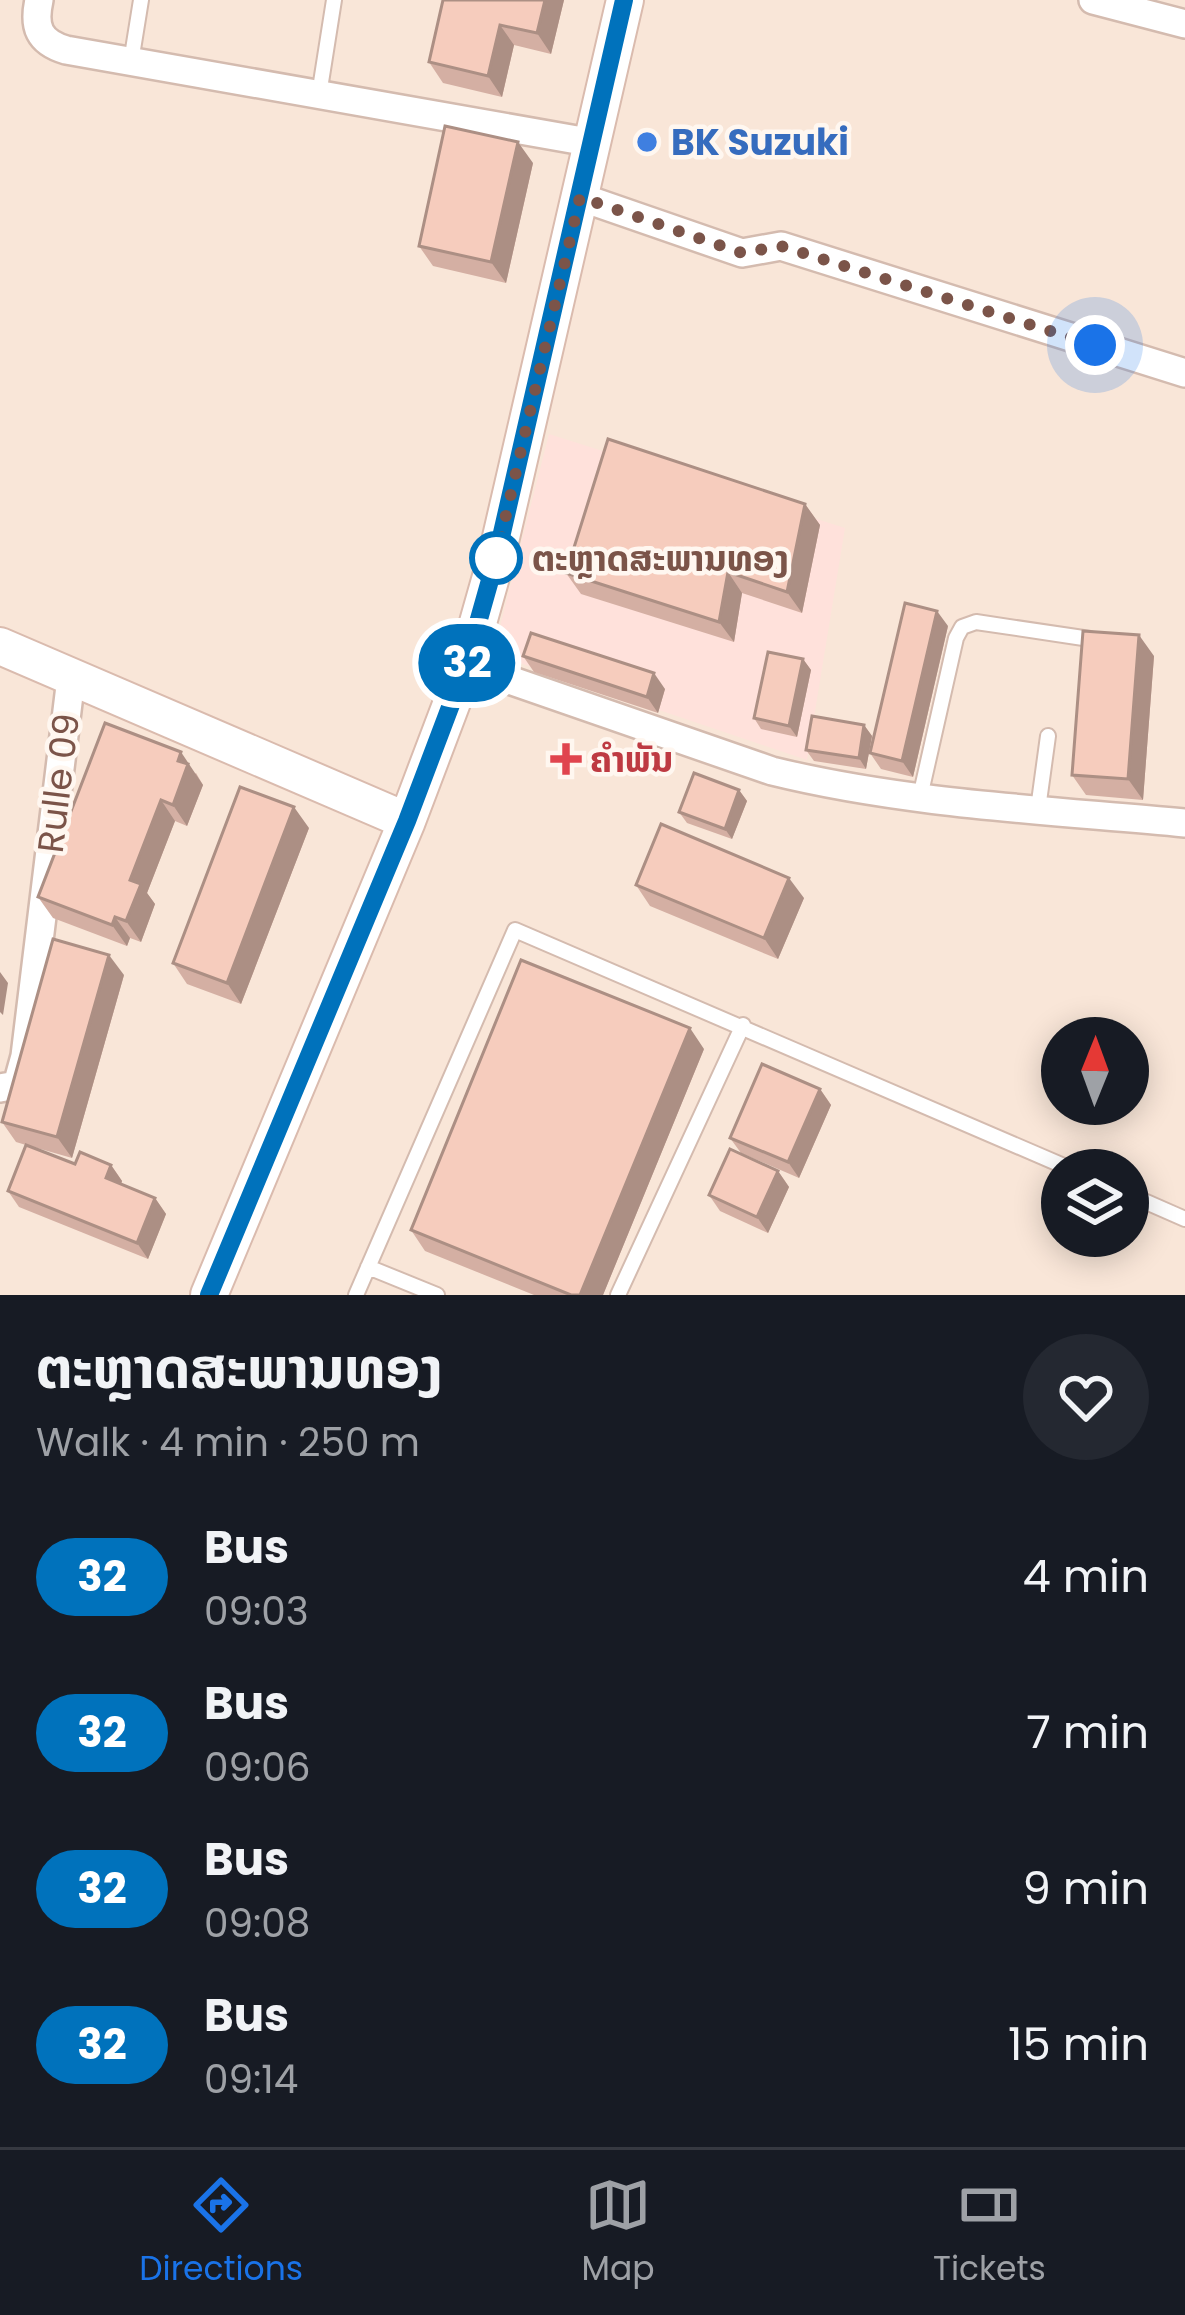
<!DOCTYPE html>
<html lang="en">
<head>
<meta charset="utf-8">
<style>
  body { margin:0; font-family:Poppins,"Noto Sans Lao",sans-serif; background:#242831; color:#f1f3f6; height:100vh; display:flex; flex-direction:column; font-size:45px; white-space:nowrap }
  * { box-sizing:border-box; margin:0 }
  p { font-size:39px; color:#9ea1a6 }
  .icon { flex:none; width:66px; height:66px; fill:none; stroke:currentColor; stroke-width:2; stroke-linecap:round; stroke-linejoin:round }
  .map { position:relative; height:1295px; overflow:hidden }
  .drawer { display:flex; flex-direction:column; background:#171b24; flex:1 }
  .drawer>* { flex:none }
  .badge { padding:0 24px; border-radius:39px; font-size:42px; line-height:78px }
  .needle { width:78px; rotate:1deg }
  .tools { position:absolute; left:1041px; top:1017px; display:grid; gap:24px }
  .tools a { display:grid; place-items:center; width:108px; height:108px; border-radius:50%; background:#171b24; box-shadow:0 6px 30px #0003; font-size:60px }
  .you { position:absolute; width:60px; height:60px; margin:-30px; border:9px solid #fff; border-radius:50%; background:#1a73e8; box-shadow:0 0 0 18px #1a73e833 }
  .map>.badge { position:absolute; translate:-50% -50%; box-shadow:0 0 0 6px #fff }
  .round { display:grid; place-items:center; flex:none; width:126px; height:126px; border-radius:63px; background:#242831 }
  .summary { display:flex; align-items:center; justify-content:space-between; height:204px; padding:0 36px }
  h1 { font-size:57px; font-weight:700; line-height:90px }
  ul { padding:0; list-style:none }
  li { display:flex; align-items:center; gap:36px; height:156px; padding:0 36px }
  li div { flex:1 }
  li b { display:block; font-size:45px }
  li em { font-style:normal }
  li .badge { min-width:132px; font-weight:700; text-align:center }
  .menu { display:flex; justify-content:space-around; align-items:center; height:168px; border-top:3px solid #363941; background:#171b24; font-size:33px; color:#9ea1a6 }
  .menu a { display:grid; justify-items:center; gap:6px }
  .menu .selected { color:#1a73e8 }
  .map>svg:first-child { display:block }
  .residential { fill:#f9e6d8; fill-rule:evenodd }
  .commercial { fill:#ffe1db }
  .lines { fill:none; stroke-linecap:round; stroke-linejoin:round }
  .lane-casing { stroke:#d4bbaf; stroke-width:18 }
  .street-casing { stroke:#d4bbaf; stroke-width:32 }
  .secondary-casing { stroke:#dabbae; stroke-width:40 }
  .lane { stroke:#fff; stroke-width:14 }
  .street { stroke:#fff; stroke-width:27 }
  .secondary { stroke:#fff; stroke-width:36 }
  .wall { fill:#d4afa3 }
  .shaded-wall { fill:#ac8f84 }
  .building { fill:#f6ccbd; stroke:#ac8f84; stroke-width:3 }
  .line-casing { stroke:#fff; stroke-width:27 }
  .line { stroke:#0072bc; stroke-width:18 }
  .walk { stroke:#7b5449; stroke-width:12; stroke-dasharray:0 21.6 }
  .shop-dot { fill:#3f7fe0; stroke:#fff7f0; stroke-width:4.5 }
  .stop-dot { fill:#fff; stroke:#0072bc; stroke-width:6 }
  .health-dot { fill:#e0444e; stroke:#fff7f0; stroke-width:4.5 }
  .labels { text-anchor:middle; stroke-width:9; stroke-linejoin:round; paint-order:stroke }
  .shop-label { font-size:36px; font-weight:bold; fill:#366cbe; stroke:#fff7f0; text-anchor:start }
  .stop-label { font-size:36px; font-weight:bold; fill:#7b5449; stroke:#fff7f0; text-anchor:start }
  .health-label { font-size:36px; font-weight:bold; fill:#be3a42; stroke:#fff7f0; text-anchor:start }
  .street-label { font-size:36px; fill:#7b5449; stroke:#fff7f0 }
</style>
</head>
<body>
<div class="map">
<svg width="1185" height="1295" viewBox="0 0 1185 1295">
  <rect width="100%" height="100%" fill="#fef3e8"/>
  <path class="residential" d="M 0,0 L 1185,0 L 1185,1295 L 0,1295 ZM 1062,1038 L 1128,1038 L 1128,1104 L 1062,1104 ZM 1062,1170 L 1128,1170 L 1128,1236 L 1062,1236 Z"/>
  <path class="commercial" d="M 549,434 L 845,528 L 807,760 L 493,654 Z"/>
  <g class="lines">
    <defs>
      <path id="lane" d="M 131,62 L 141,0
        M 319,95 L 334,0
        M 920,797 L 956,638 L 962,627 L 976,622 L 1090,639
        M 1038,809 L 1048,736
        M 1128,1194 L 1185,1219
        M 368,1267 L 437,1295
        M 356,1295 L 515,930 L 1073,1170
        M 618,1295 L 743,1025"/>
      <path id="street" d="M 39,0 C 33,27 39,42 66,50 L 594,143
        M 1093,0 L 1185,24
        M 580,197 L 742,253 L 781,246 L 1185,373
        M 466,665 L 772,771 C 906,804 1048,810 1185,823
        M 0,1088 L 17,1085 L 25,1056 L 71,678"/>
      <path id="secondary" d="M 0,646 L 407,821
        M 209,1295 L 407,821 L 466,665 L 496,559 L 625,0"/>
    </defs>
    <use href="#lane" class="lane-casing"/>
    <use href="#street" class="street-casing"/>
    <use href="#secondary" class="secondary-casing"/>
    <use href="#lane" class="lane"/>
    <use href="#street" class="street"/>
    <use href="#secondary" class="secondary"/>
  </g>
  <path class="wall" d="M 443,0 L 564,0 L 551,54 L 514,45 L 502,97 L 443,83 L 429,62 Z
    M 533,163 L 506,283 L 433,266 L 419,246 Z
    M 805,504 L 820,525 L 802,613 L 742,593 L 734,642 L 581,594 L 566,573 Z
    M 948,626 L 913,777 L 881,769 L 870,753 Z
    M 523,656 L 665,689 L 658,713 L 534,672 Z
    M 1154,656 L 1143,800 L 1086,795 L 1072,775 Z
    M 803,659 L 811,670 L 797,737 L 761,729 L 754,718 Z
    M 864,725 L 872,736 L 866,769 L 814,761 L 806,750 Z
    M 196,773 L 203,785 L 187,826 L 175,821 L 147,893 L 155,904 L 141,942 L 130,938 L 127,946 L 53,918 L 38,897 Z
    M 739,790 L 747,801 L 732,839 L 687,823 L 679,812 Z
    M 309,828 L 241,1004 L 187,984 L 173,963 Z
    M 636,885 L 804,898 L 778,959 L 650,906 Z
    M 124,975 L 72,1158 L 30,1146 L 75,1164 L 111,1165 L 122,1181 L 121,1184 L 155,1198 L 166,1214 L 148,1259 L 19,1207 L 8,1191 L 26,1145 L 16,1142 L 2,1122 Z
    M 704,1049 L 603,1295 L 534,1295 L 425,1251 L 411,1230 Z
    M 820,1089 L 831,1105 L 799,1178 L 741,1153 L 730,1138 Z
    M 778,1171 L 789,1187 L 768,1233 L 720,1211 L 709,1195 Z"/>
  <path class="shaded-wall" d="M 545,0 L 564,0 L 551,54 L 537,33 Z
    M 500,25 L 514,45 L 502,97 L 488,76 Z
    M 518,142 L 533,163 L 506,283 L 491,262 Z
    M 805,504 L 820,525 L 802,613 L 787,592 Z
    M 728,572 L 742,593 L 734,642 L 719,622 Z
    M 937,611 L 948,626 L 913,777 L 902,761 Z
    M 1139,635 L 1154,656 L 1143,800 L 1128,779 Z
    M 803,659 L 811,670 L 797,737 L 789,726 Z
    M 654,673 L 665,689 L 658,713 L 647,697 Z
    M 864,725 L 872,736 L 866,769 L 859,758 Z
    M 181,752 L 203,785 L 187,826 L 173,805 L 178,761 Z
    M 739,790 L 747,801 L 732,839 L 725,829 Z
    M 161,800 L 175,821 L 147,893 L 155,904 L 141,942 L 126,921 L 130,880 Z
    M 294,807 L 309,828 L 241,1004 L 227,983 Z
    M 789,878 L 804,898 L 778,959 L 764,938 Z
    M 115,917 L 130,938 L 127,946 L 112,925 Z
    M 109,955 L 124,975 L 72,1158 L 57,1137 Z
    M 0,972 L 8,983 L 3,1015 L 0,1012 Z
    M 690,1028 L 704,1049 L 603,1295 L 580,1295 Z
    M 820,1089 L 831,1105 L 799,1178 L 788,1162 Z
    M 111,1165 L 122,1181 L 117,1194 L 106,1178 Z
    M 778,1171 L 789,1187 L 768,1233 L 757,1217 Z
    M 155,1198 L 166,1214 L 148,1259 L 137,1243 Z"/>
  <path class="building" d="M 443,0 L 545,0 L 537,33 L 500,25 L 488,76 L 429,62 Z
    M 445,126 L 518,142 L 491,262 L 419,246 Z
    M 608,439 L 805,504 L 787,592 L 728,572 L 719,622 L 566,573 Z
    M 905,603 L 937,611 L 902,761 L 870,753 Z
    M 1083,631 L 1139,635 L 1128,779 L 1072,775 Z
    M 531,633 L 654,673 L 647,697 L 523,656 Z
    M 768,652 L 803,659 L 789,726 L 754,718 Z
    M 812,716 L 864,725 L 859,758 L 806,750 Z
    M 105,723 L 181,752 L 178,761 L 188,764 L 173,805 L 161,800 L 130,880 L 141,884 L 126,921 L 115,917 L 112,925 L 38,897 Z
    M 694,773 L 739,790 L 725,829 L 679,812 Z
    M 240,787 L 294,807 L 227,983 L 173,963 Z
    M 661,824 L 789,878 L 764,938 L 636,885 Z
    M 53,939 L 109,955 L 57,1137 L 2,1122 Z
    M 521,960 L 690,1028 L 580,1295 L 571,1295 L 411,1230 Z
    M 762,1064 L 820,1089 L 788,1162 L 730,1138 Z
    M 26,1145 L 75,1164 L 80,1152 L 111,1165 L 106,1178 L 155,1198 L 137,1243 L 8,1191 Z
    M 730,1149 L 778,1171 L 757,1217 L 709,1195 Z"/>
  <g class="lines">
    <defs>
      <path id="line" d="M 209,1295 L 407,821 L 466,665 L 496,559 L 624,0"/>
    </defs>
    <use href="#line" class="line-casing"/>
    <use href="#line" class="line"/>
    <path class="walk" d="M 496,558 L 580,197 L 742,253 L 781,246 L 1095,345"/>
  </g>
  <circle class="shop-dot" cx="647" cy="142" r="12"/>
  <circle class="stop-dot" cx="496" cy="558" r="24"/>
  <path class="health-dot" d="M560 741h12v12h12v12h-12v12h-12v-12h-12v-12h12z"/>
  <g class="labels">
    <g class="shop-label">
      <text x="671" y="155">BK Suzuki</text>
    </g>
    <g class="stop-label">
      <text x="532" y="571">ຕະຫຼາດສະພານທອງ</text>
    </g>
    <g class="health-label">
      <text x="590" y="772">ຄໍາພັນ</text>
    </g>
    <g class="street-label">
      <text transform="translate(58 783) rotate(-83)" y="13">Rulle 09</text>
    </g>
  </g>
</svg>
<div class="tools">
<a><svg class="needle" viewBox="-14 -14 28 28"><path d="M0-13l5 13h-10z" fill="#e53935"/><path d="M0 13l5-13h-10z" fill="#9ea1a6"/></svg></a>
<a><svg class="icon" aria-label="layers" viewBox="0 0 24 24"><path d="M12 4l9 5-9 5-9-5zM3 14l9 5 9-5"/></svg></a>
</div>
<div class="you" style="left:1095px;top:345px"></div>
<b class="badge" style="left:467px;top:663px;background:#0072bc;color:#fff">32</b>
</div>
<section class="drawer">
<div class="summary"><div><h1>ຕະຫຼາດສະພານທອງ</h1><p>Walk · 4 min · 250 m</p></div><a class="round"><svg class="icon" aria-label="heart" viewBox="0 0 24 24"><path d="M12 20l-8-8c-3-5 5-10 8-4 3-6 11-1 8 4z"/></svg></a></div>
<ul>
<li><span class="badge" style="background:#0072bc;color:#fff">32</span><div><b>Bus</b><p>09:03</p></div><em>4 min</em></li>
<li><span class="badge" style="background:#0072bc;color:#fff">32</span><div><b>Bus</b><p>09:06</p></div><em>7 min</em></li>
<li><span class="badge" style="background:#0072bc;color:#fff">32</span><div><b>Bus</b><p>09:08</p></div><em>9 min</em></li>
<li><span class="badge" style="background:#0072bc;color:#fff">32</span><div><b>Bus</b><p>09:14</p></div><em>15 min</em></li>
</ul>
</section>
<nav class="menu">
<a class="selected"><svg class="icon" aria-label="directions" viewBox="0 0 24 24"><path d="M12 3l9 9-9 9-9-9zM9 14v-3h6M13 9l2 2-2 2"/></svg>Directions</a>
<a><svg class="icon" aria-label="map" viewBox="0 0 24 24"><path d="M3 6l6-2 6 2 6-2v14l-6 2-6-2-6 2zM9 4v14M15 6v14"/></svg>Map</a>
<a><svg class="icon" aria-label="tickets" viewBox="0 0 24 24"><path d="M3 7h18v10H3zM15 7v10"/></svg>Tickets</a>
</nav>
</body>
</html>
